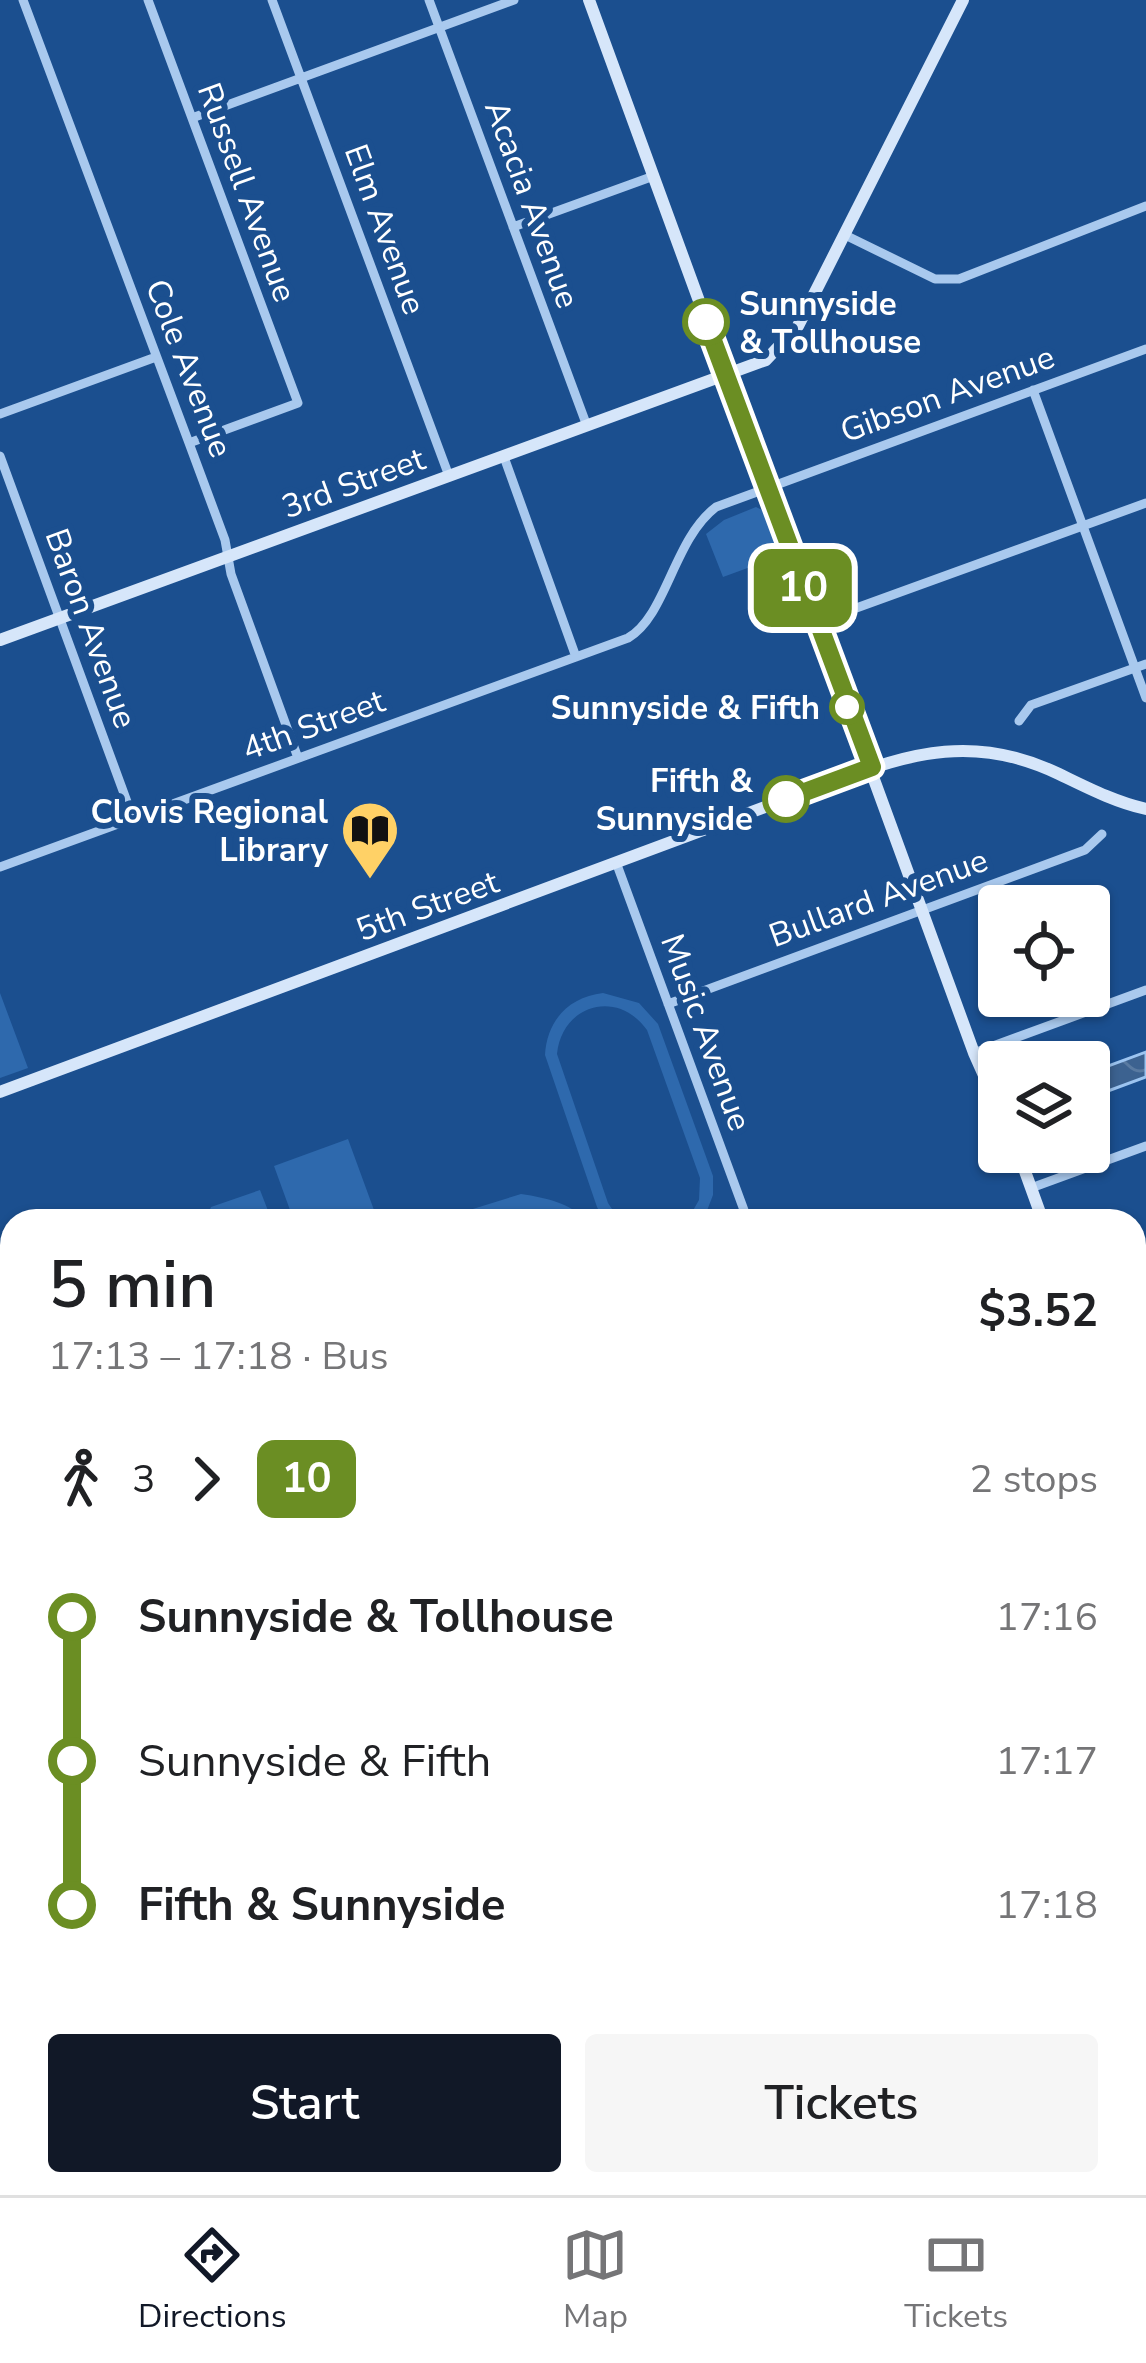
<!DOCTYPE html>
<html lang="en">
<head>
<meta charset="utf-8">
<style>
  body { margin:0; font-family:"Nunito Sans",sans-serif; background:#f6f6f6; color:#202124; height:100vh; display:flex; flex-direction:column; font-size:45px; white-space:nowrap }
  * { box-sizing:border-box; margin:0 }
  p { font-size:39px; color:#757577 }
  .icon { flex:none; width:66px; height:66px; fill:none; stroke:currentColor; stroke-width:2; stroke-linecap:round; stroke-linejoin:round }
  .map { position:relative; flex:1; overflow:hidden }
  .panel { position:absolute; left:0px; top:1209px; width:1146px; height:987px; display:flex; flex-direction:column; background:#fff; border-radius:36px 36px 0 0; box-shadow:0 3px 9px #0004 }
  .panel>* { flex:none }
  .badge { padding:0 24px; border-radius:18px; font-size:42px; line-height:78px }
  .tools { position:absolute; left:978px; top:885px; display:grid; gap:24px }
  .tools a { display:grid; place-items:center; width:132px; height:132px; border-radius:12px; background:#fff; box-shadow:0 3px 9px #0004; font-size:60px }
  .map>.badge { position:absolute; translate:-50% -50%; box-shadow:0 0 0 6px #fff }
  .legs { display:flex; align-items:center; gap:18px; height:132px; padding:0 48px; font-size:39px }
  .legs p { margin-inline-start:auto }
  .headline { display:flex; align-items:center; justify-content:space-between; height:204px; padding:0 48px }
  h1 { font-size:66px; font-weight:600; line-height:90px }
  .button { display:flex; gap:24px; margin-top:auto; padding:24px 48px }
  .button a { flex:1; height:138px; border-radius:12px; background:#111827; color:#fff; font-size:48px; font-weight:600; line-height:138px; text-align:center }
  .button a+a { background:#f6f6f6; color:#202124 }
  ul { padding:0 48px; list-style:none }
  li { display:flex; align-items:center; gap:42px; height:144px; font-size:45px }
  li i { display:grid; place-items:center; width:18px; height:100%; margin:0 15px; background:currentColor }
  li i::after { content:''; width:30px; height:30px; margin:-15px; border:9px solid; border-radius:50%; background:#fff }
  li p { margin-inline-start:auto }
  li:first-child i { background:linear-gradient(#0000 50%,currentColor 0) }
  li:last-child i { background:linear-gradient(currentColor 50%,#0000 0) }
  .menu { display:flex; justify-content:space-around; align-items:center; height:168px; border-top:3px solid #e0e0e0; background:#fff; font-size:33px; color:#757577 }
  .menu a { display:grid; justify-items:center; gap:6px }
  .menu .current { color:#111827 }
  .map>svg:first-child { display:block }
  .green { fill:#2e69ad }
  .water { fill:url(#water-waves); stroke:#9cc4f0; stroke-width:3 }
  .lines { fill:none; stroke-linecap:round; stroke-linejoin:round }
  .street { stroke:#a9c9ee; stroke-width:9 }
  .secondary { stroke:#d6e6fa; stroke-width:12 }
  .primary { stroke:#f0f6ff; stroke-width:14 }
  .line-1-casing { stroke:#fff; stroke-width:27 }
  .line-1 { stroke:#6b8e23; stroke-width:18 }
  .stop-1-dot { fill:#fff; stroke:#6b8e23; stroke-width:6 }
  .labels { text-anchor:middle; stroke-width:12; stroke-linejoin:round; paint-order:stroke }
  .street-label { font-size:33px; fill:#fff; stroke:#1b4f8f }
  .stop-label { font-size:33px; font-weight:bold; fill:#fff; stroke:#1b4f8f; text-anchor:end }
  .poi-label { font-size:33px; font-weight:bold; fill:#fff; stroke:#1b4f8f; text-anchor:end }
</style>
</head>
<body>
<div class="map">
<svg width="1146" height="2195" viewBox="0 0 1146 2195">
  <defs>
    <pattern id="water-waves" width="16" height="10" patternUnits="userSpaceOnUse" patternTransform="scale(3)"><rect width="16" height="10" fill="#3c6290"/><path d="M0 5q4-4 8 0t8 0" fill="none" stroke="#597aa1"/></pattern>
  </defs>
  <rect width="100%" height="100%" fill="#1b4f8f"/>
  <path class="green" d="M 756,507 L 762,510 L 780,556 L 723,577 L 706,534 L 724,520 Z
    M 0,993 L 28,1068 L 0,1078 Z
    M 603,993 L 639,1003 L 658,1024 L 713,1176 L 713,1195 L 703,1221 L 687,1221 L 699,1200 L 700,1178 L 647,1030 C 618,989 562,1004 557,1054 L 608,1203 L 620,1221 L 604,1221 L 597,1207 L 545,1055 C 547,1020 569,997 603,993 Z
    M 348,1139 L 378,1221 L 294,1221 L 274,1166 Z
    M 260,1190 L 272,1221 L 205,1221 L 211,1207 Z
    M 521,1194 C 548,1198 568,1203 589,1221 L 434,1221 Z
    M 12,1375 L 12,1873 L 0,1842 L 0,1380 Z"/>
  <path class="water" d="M 1146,1052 L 1146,1077 L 1089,1098 L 1089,1073 Z"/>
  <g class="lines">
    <path class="street" d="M 23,0 L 189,443 L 225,540 L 231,574 L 298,758
      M 148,0 L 298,403 L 189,443
      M 272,0 L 449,476
      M 429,0 L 587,426
      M 192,118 L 514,0
      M 513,227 L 651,177
      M 845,235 L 935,279 L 959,279 L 1146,206
      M 1033,390 L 1146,698
      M 0,414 L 156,357
      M 0,456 L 133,818
      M 504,457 L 576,657
      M 815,623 L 1146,503
      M 1019,721 L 1031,705 L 1146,664
      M 616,862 L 748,1221
      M 0,867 L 628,638 C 667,615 673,540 716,507 L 1146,349
      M 668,1004 L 1085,850 L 1102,834
      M 974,1053 L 1146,990
      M 1031,1188 L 1146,1146
      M 1134,1268 L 1146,1264
      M 1134,1390 L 1146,1386
      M 1134,1767 L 1146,1763
      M 166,2184 L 170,2195
      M 448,2184 L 452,2195
      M 796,2184 L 800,2195
      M 388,2195 L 418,2184"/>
    <path class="secondary" d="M 589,0 L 974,1053 L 999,1109
      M 0,640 L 766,360 L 798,326 L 963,0
      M 0,1092 L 832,782 C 913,752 976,734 1059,774 C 1088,788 1115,802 1146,809
      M 1018,1152 L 1043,1221
      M 1134,1486 L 1146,1524
      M 1134,2079 L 1146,2074
      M 819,2195 L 849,2184"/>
    <path class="primary" d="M 0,2061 L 12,2079
      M 96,2184 L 102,2195"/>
  </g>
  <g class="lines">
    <defs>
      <path id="line-1" d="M 706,322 L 872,767 L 786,799"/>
    </defs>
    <use href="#line-1" class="line-1-casing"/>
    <use href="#line-1" class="line-1"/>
  </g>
  <defs>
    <symbol id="library-pin" viewBox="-11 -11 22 30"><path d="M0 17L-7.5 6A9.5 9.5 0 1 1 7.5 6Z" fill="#ffd166" stroke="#1b4f8f"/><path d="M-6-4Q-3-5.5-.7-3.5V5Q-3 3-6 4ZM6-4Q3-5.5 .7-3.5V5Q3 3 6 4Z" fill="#111"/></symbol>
  </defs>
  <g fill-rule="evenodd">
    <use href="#library-pin" x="337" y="797" width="66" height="90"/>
  </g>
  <g class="stop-1-dot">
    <circle cx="706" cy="322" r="21"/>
    <circle cx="847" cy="707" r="15"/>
    <circle cx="786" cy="799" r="21"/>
  </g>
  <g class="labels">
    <g class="street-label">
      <text transform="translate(248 192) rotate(70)" y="12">Russell Avenue</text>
      <text transform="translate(533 204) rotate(70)" y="12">Acacia Avenue</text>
      <text transform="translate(386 229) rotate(70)" y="12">Elm Avenue</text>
      <text transform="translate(190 368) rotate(69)" y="12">Cole Avenue</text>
      <text transform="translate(947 393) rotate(-20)" y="12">Gibson Avenue</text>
      <text transform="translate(353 482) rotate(-20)" y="12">3rd Street</text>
      <text transform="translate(92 628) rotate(70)" y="12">Baron Avenue</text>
      <text transform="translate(313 724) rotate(-20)" y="12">4th Street</text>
      <text transform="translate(878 897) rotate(-20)" y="12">Bullard Avenue</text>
      <text transform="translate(427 905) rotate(-20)" y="12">5th Street</text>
      <text transform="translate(707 1032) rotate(70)" y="12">Music Avenue</text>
    </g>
    <g class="stop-label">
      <text x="739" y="315" text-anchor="start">Sunnyside<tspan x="739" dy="38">&amp; Tollhouse</tspan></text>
      <text x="820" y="719">Sunnyside &amp; Fifth</text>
      <text x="753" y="792">Fifth &amp;<tspan x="753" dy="38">Sunnyside</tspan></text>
    </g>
    <g class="poi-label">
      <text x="328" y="823">Clovis Regional<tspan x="328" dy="38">Library</tspan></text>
    </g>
  </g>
</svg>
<div class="tools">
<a><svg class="icon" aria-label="locate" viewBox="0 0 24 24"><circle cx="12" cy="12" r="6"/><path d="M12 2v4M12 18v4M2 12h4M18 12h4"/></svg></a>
<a><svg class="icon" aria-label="layers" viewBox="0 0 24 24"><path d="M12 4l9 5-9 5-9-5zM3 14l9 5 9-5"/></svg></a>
</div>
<b class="badge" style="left:803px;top:588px;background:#6b8e23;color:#fff">10</b>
<section class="panel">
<div class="headline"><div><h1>5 min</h1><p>17:13 – 17:18 · Bus</p></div><b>$3.52</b></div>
<div class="legs"><svg class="icon" aria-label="walk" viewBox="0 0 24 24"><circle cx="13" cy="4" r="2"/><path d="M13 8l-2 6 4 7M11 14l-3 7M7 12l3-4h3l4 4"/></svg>3<svg class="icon" aria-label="forward" viewBox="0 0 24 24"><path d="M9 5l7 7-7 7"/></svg><b class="badge" style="background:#6b8e23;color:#fff">10</b><p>2 stops</p></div>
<ul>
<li><i style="color:#6b8e23"></i><b>Sunnyside &amp; Tollhouse</b><p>17:16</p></li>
<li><i style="color:#6b8e23"></i><span>Sunnyside &amp; Fifth</span><p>17:17</p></li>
<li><i style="color:#6b8e23"></i><b>Fifth &amp; Sunnyside</b><p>17:18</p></li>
</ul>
<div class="button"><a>Start</a><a>Tickets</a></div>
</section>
</div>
<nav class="menu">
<a class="current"><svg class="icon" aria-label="directions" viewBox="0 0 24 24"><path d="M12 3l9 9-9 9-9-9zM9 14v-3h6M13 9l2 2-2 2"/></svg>Directions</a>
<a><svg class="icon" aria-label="map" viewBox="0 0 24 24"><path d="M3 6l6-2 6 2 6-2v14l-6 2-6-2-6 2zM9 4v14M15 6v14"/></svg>Map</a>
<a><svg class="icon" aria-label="tickets" viewBox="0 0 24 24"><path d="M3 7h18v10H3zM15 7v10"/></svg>Tickets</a>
</nav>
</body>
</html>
